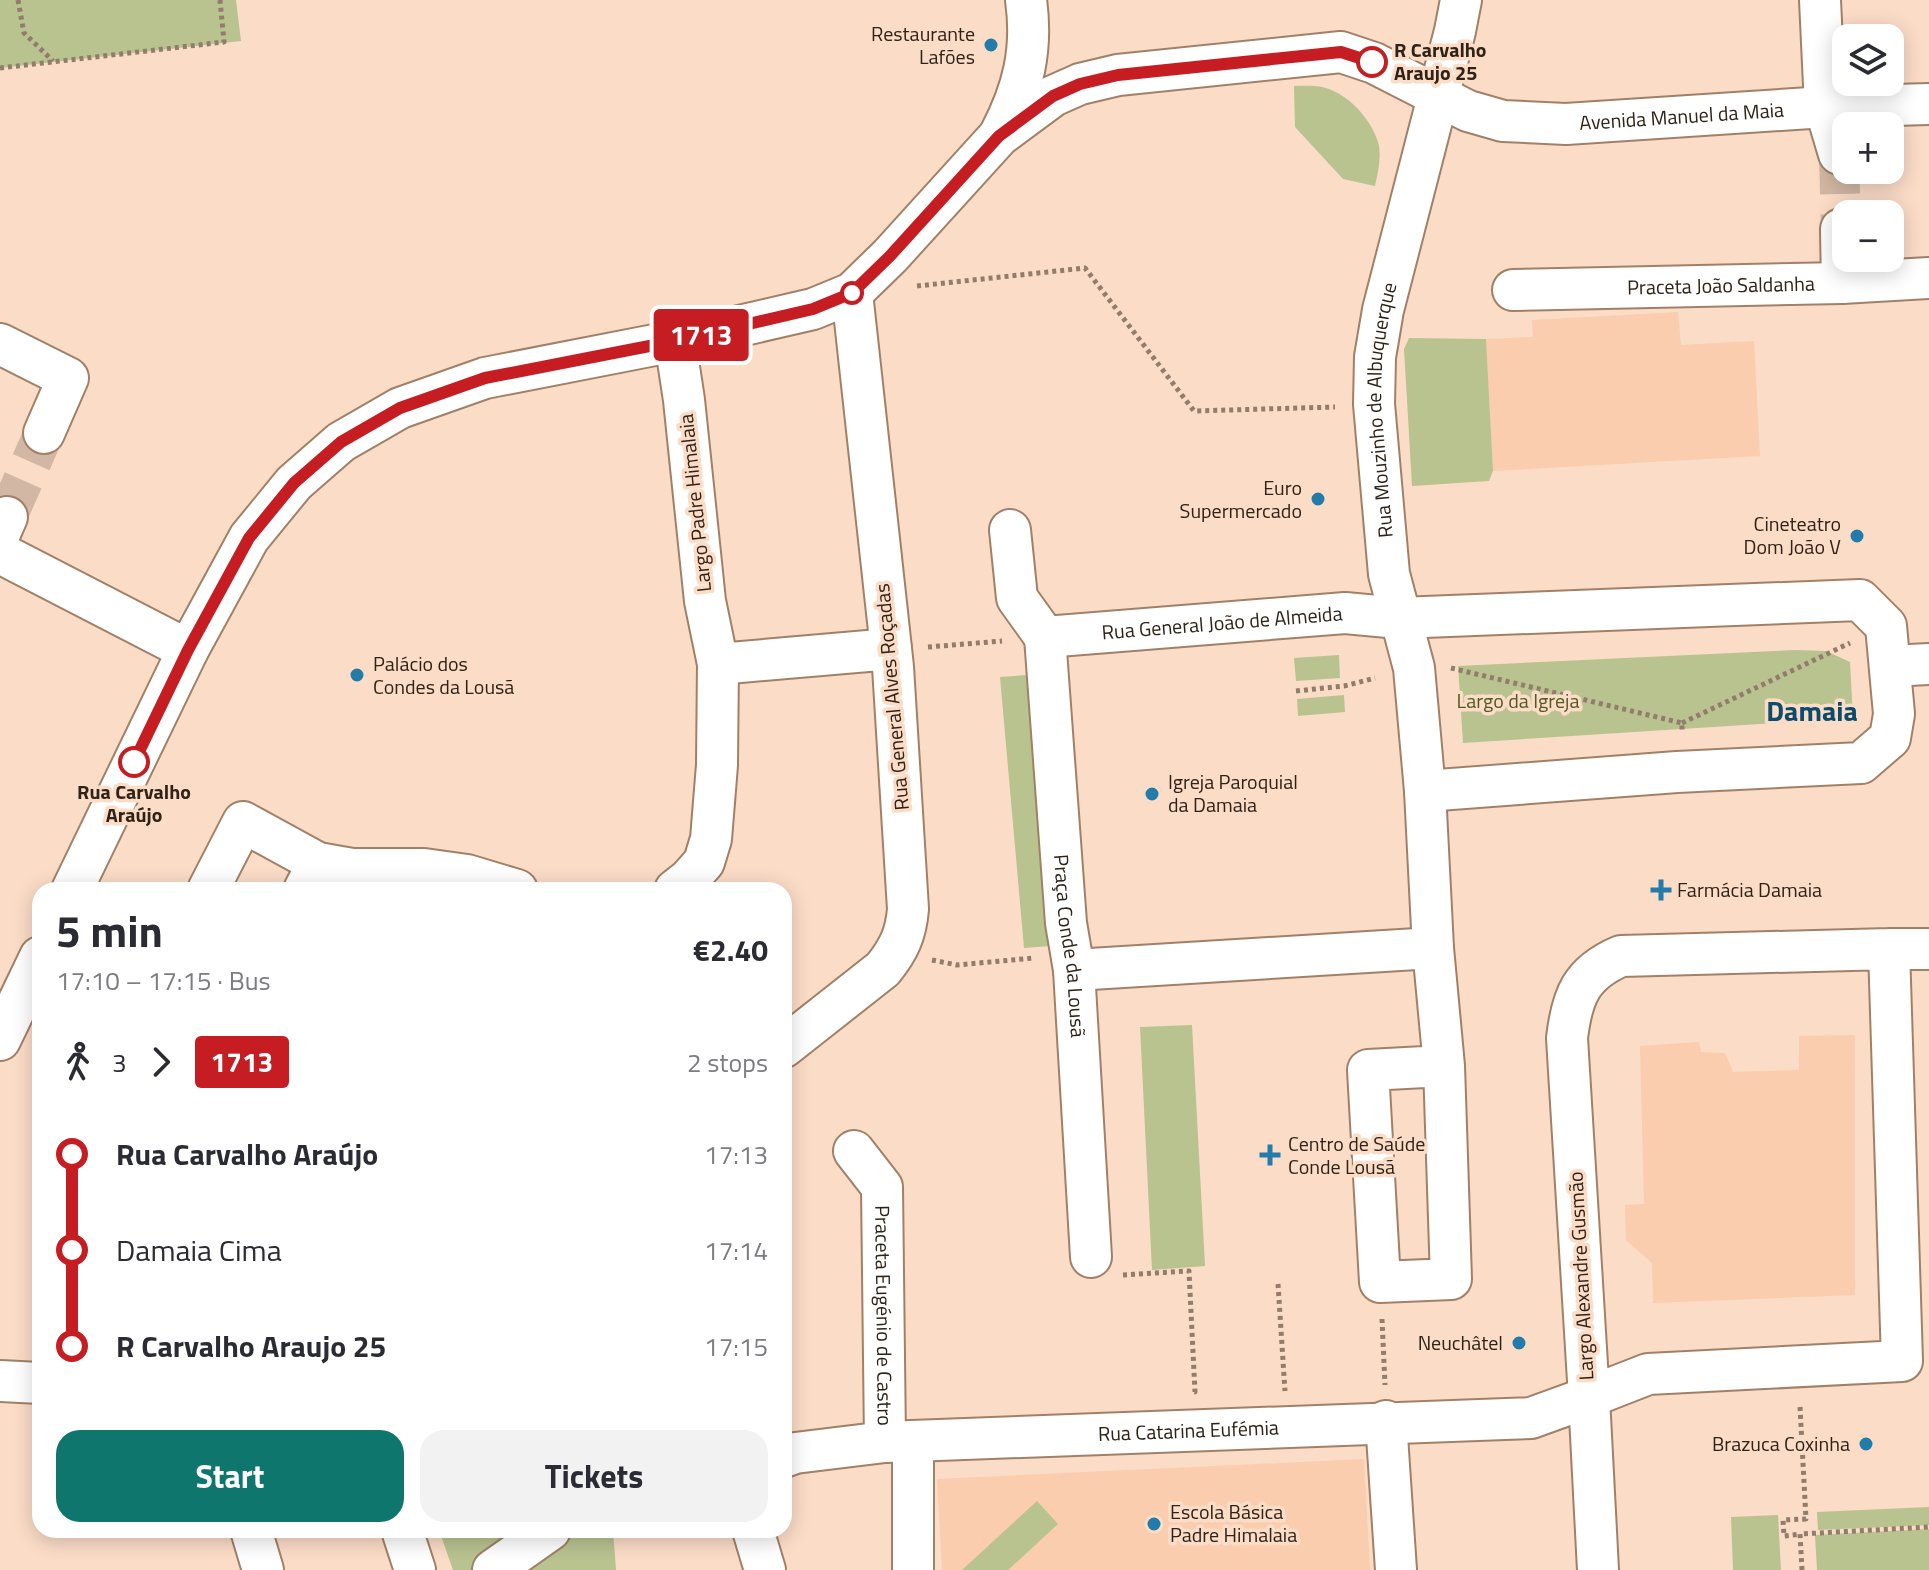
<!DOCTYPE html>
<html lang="en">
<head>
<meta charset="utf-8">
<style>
  body { margin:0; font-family:"Titillium Web",sans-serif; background:#f2f2f3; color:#2b2b33; height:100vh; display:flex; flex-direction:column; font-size:30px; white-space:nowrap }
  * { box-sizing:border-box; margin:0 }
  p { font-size:26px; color:#7c7c81 }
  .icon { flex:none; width:44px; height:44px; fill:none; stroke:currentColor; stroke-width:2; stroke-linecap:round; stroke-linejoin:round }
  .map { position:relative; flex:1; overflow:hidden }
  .side { position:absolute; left:32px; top:882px; width:760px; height:656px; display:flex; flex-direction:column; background:#fff; border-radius:24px; box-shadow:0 4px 20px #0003 }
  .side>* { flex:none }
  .badge { padding:0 16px; border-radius:6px; font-size:28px; line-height:52px }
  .controls { position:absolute; left:1832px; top:24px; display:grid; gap:16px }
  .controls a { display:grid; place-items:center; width:72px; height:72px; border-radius:16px; background:#fff; box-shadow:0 4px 20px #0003; font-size:40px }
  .map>.badge { position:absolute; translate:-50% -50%; box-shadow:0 0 0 4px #fff }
  .legs { display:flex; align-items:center; gap:12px; height:88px; padding:0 24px; font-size:26px }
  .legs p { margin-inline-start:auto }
  .summary { display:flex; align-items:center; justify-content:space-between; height:136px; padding:0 24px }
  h1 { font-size:44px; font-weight:700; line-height:60px }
  .button { display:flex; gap:16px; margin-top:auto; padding:16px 24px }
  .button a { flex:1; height:92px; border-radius:24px; background:#0f766e; color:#fff; font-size:32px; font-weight:700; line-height:92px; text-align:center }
  .button a+a { background:#f2f2f3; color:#2b2b33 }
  ul { padding:0 24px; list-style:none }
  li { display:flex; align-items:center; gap:28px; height:96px; font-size:30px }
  li i { display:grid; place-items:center; width:12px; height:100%; margin:0 10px; background:currentColor }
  li i::after { content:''; width:20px; height:20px; margin:-10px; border:6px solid; border-radius:50%; background:#fff }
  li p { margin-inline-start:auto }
  li:first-child i { background:linear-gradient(#0000 50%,currentColor 0) }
  li:last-child i { background:linear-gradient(currentColor 50%,#0000 0) }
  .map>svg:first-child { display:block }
  .built { fill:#f9cdad }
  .green { fill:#b8c390 }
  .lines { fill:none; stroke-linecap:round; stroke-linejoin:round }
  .street-tunnel { stroke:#d2b7a4; stroke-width:40; stroke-dasharray:40 20; stroke-linecap:butt }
  .street-casing { stroke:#a28067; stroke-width:44 }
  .path { stroke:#927c6c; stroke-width:5; stroke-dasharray:4 4; stroke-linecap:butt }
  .street { stroke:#fff; stroke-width:40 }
  .line-1-casing { stroke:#fff; stroke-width:18 }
  .line-1 { stroke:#c61d23; stroke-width:12 }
  .poi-dot { fill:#237baa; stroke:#fbdcc7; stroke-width:3 }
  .stop-1-dot { fill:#fff; stroke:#c61d23; stroke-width:4 }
  .labels { text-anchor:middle; stroke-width:7; stroke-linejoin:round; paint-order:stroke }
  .poi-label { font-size:20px; fill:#2f2217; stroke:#fbdcc7; text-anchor:end }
  .stop-label { font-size:20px; font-weight:bold; fill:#2f2217; stroke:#fbdcc7; text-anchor:start }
  .street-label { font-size:20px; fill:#2f2217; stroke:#fbdcc7 }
  .park-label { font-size:20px; fill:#515b21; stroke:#fbdcc7 }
  .district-label { font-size:28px; font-weight:bold; fill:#0c4b6b; stroke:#fbdcc7 }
</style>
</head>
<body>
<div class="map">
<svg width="1929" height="1570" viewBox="0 0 1929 1570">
  <rect width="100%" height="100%" fill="#fbdcc7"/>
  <path class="built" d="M 1678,312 L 1681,345 L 1754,341 L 1760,456 L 1493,471 L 1486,339 L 1533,337 L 1532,320 Z
    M 1855,1035 L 1855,1295 L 1653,1303 L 1652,1263 L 1626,1240 L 1625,1205 L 1644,1204 L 1640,1046 L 1699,1042 L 1701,1052 L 1725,1053 L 1733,1072 L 1799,1070 L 1799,1036 Z
    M 1364,1459 L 1370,1570 L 942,1570 L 937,1479 Z"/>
  <path class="green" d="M 0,0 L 236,0 L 241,41 L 0,68 Z
    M 1294,86 C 1304,86 1316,85 1326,88 C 1349,95 1371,119 1378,142 C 1382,156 1378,172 1375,186 L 1343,179 L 1295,127 Z
    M 1409,338 L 1486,339 L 1493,471 L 1489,481 L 1412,486 L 1404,349 Z
    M 1795,650 L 1826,651 L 1850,662 L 1853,718 L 1463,743 L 1458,666 Z
    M 1339,655 L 1340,678 L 1296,681 L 1294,658 Z
    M 1027,675 L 1051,946 L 1024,948 L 1000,677 Z
    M 1344,695 L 1345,712 L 1298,716 L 1297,699 Z
    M 1192,1025 L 1205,1266 L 1152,1270 L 1140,1027 Z
    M 1037,1501 L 1058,1524 L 1008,1570 L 962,1570 Z
    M 1929,1507 L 1929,1525 L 1818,1530 L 1817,1512 Z
    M 1778,1515 L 1781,1570 L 1733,1570 L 1731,1517 Z
    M 1929,1529 L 1929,1570 L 1817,1570 L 1815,1535 Z
    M 439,1530 L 613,1530 L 616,1570 L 453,1570 Z"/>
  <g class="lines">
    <path class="street-tunnel" d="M 1839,154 L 1841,229
      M 7,517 L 44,433"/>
    <defs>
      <g id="street">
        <path d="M 1820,0 L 1825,107 L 1839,154"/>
        <path d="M 1000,134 C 1023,90 1033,50 1026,0"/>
        <path d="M 1841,229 L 1842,283"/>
        <path id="s1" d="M 1513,290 L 1842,283 L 1929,278"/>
        <path d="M 0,344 L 68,378 L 44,433"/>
        <path id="s2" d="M 1010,530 L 1017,598 L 1045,637 L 1345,613 L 1399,618 L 1860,600 L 1886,626 L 1894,714 L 1890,738 L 1861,763 L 1677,772 L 1425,791"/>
        <path d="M 0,533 L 7,517"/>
        <path d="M 0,553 L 188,650"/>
        <path id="s3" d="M 1045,637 L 1066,923 L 1074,970 L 1091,1257"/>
        <path d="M 718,664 L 891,649"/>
        <path d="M 1890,666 L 1929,664"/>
        <path id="s4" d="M 72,890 L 188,650 L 249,538 L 294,483 L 341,442 L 400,408 L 485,378 L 675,341 L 813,309 L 852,293 L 890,256 L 999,136 L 1053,96 L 1080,84 L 1118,75 L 1341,52 L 1374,63 L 1468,111 L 1503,121 L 1566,124 L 1825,107 L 1929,104"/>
        <path d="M 208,890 L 243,822 L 318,863"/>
        <path d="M 304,890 L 318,863 L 352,869 L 424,869 L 467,875 L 517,890"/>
        <path d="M 675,890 L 689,879 L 704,862 L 711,839 L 717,765 L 718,664 L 705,601 L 684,400 L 675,341"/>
        <path d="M 1889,949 L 1902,1361 L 1648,1374 L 1589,1397 L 1567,1038 C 1572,996 1581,973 1621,956 L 1889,949 L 1929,949"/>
        <path d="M 1074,970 L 1433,948"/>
        <path d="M 0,1040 L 40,957"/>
        <path d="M 784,1047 L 883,969 C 899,949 906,934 908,909 L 893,667 L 852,293"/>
        <path id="s5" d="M 1444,1066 L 1368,1070 L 1380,1282 L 1451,1279 L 1444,1066 L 1433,948 L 1425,791 L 1414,668 L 1389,574 L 1374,404 L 1375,357 L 1383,310 L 1455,31 L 1461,0"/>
        <path id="s6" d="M 854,1151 L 882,1187 L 885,1442"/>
        <path d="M 0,1381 L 40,1383"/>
        <path d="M 1386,1421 L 1396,1570"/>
        <path d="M 913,1441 L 913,1570"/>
        <path id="s7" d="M 784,1457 L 795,1453 L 885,1442 L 1531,1418 L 1589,1397 L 1598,1570"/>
        <path d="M 251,1530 L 263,1570"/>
        <path d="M 402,1530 L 415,1570"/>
        <path d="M 753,1530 L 765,1570"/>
        <path d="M 493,1570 L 550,1530"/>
      </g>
    </defs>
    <use href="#street" class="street-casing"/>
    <path class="path" d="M 18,0 L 24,33 L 53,61
      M 0,68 L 224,42 L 220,0
      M 917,286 L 1085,268 L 1194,411 L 1335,407
      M 928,647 L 1002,641
      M 1451,668 L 1682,723 L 1682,732
      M 1296,691 L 1344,686 L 1375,678
      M 1682,723 L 1850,643
      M 932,960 L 957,965 L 1034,958
      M 1123,1275 L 1189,1271 L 1195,1392 L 1193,1392
      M 1278,1284 L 1285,1391
      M 1382,1319 L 1385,1385
      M 1800,1407 L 1806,1519 L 1783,1520 L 1784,1536 L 1800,1534
      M 1802,1570 L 1800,1534 L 1929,1527"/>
    <use href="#street" class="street"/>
  </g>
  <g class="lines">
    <defs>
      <path id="line-1" d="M 134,762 L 188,650 L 249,538 L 294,483 L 341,442 L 400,408 L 485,378 L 675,341 L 813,309 L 852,293 L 890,256 L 999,136 L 1053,96 L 1080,84 L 1118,75 L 1341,52 L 1372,62"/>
    </defs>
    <use href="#line-1" class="line-1-casing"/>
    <use href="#line-1" class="line-1"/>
  </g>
  <g class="poi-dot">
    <circle cx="991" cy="45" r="8"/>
    <circle cx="1318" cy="499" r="8"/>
    <circle cx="1857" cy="536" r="8"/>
    <circle cx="357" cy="675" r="8"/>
    <circle cx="1152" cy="794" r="8"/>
    <path d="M1657 878h8v8h8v8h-8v8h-8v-8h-8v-8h8z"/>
    <path d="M1266 1143h8v8h8v8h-8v8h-8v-8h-8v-8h8z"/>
    <circle cx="1519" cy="1343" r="8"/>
    <circle cx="1866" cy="1444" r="8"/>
    <circle cx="1154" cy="1524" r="8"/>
  </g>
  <g class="stop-1-dot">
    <circle cx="1372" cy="62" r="14"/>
    <circle cx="852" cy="293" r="10"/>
    <circle cx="134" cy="762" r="14"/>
  </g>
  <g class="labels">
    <g class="poi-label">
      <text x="975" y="41">Restaurante<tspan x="975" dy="23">Lafões</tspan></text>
      <text x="1302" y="495">Euro<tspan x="1302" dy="23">Supermercado</tspan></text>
      <text x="1841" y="531">Cineteatro<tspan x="1841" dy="23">Dom João V</tspan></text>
      <text x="373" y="671" text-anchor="start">Palácio dos<tspan x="373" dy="23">Condes da Lousã</tspan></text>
      <text x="1168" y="789" text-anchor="start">Igreja Paroquial<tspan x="1168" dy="23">da Damaia</tspan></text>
      <text x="1677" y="897" text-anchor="start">Farmácia Damaia</text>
      <text x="1288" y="1151" text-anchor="start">Centro de Saúde<tspan x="1288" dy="23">Conde Lousã</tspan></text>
      <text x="1503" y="1350">Neuchâtel</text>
      <text x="1850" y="1451">Brazuca Coxinha</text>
      <text x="1170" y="1519" text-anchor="start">Escola Básica<tspan x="1170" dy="23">Padre Himalaia</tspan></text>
    </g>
    <g class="stop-label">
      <text x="1394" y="57">R Carvalho<tspan x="1394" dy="23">Araujo 25</tspan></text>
      <text x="134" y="799" text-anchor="middle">Rua Carvalho<tspan x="134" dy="23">Araújo</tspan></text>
    </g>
    <g class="street-label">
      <text dy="7" stroke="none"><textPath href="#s4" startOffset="1994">Avenida Manuel da Maia</textPath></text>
      <text dy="7" stroke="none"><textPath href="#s1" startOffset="208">Praceta João Saldanha</textPath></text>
      <text dy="7" stroke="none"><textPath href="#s5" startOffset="1234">Rua Mouzinho de Albuquerque</textPath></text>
      <text transform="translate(695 503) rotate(-96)" y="7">Largo Padre Himalaia</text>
      <text dy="7" stroke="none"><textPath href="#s2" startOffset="294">Rua General João de Almeida</textPath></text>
      <text transform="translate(892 697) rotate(-95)" y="7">Rua General Alves Roçadas</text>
      <text dy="7" stroke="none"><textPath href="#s3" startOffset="310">Praça Conde da Lousã</textPath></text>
      <text transform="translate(1581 1276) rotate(-93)" y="7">Largo Alexandre Gusmão</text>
      <text dy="7" stroke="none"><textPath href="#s6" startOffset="174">Praceta Eugénio de Castro</textPath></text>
      <text dy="7" stroke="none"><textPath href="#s7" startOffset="406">Rua Catarina Eufémia</textPath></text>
    </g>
    <g class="park-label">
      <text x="1518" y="708">Largo da Igreja</text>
    </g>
    <g class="district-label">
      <text x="1812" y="721">Damaia</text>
    </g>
  </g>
</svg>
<div class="controls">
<a><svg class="icon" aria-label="layers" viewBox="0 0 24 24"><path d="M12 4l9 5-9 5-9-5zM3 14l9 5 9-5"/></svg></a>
<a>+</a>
<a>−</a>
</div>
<b class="badge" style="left:701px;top:335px;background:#c61d23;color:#fff">1713</b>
<section class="side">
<div class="summary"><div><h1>5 min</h1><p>17:10 – 17:15 · Bus</p></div><b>€2.40</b></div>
<div class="legs"><svg class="icon" aria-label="walk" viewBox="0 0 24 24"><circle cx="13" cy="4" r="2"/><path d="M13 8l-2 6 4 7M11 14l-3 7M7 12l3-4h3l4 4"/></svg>3<svg class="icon" aria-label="forward" viewBox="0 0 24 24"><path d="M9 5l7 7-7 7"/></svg><b class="badge" style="background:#c61d23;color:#fff">1713</b><p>2 stops</p></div>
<ul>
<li><i style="color:#c61d23"></i><b>Rua Carvalho Araújo</b><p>17:13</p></li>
<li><i style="color:#c61d23"></i><span>Damaia Cima</span><p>17:14</p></li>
<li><i style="color:#c61d23"></i><b>R Carvalho Araujo 25</b><p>17:15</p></li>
</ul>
<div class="button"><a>Start</a><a>Tickets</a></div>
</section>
</div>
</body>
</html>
